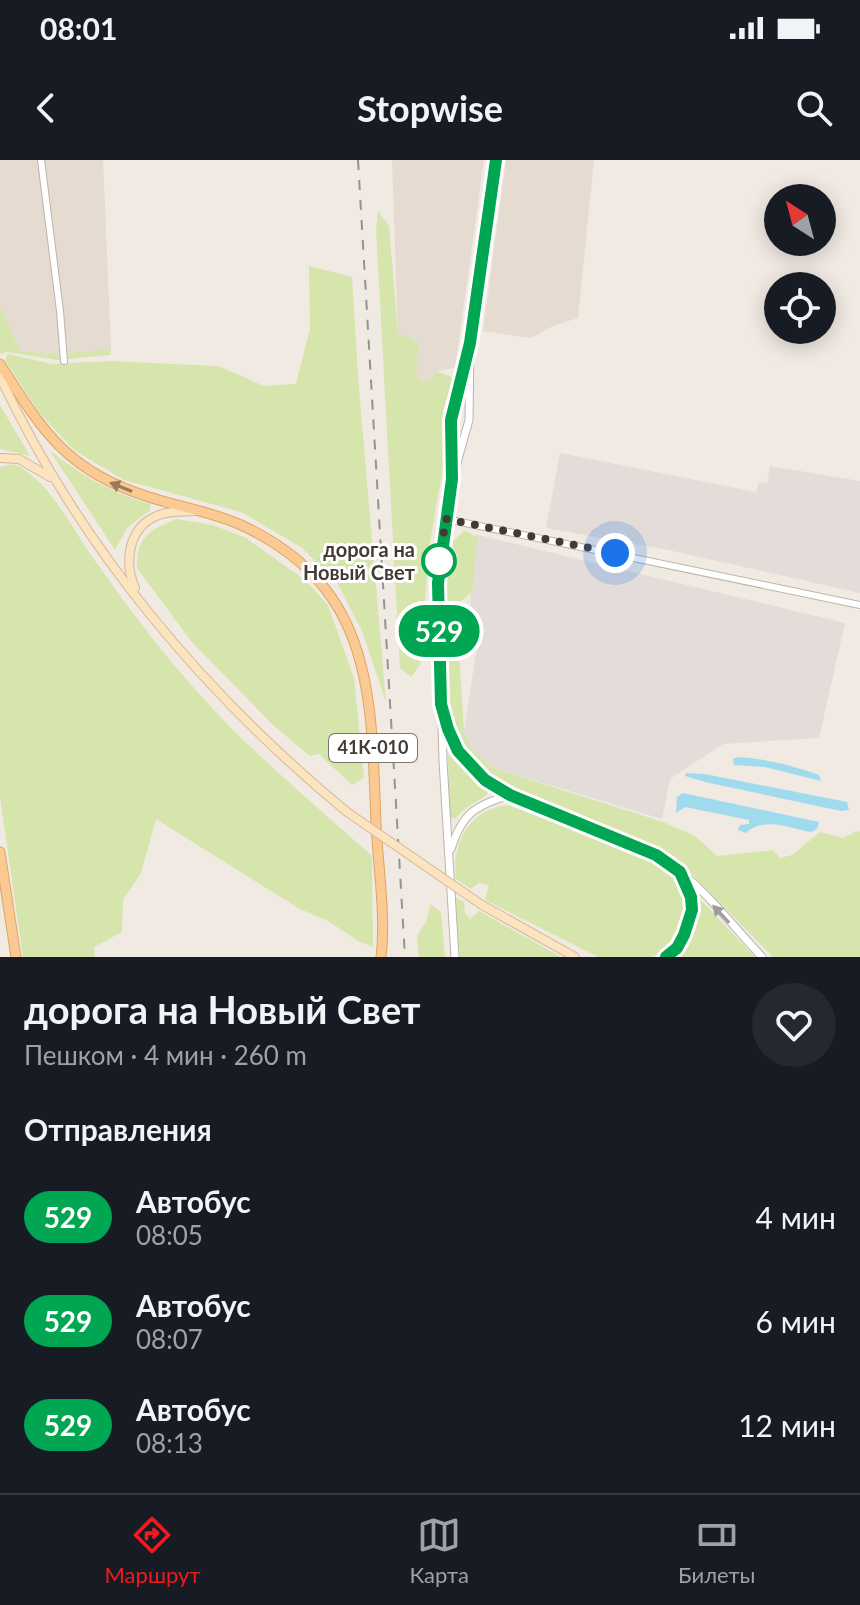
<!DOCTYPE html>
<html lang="ru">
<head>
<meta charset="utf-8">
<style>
  body { margin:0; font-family:Lato,sans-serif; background:#242831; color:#f1f3f6; height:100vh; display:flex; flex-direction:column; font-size:30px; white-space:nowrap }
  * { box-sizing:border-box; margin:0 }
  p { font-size:26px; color:#9ea1a6 }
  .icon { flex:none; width:44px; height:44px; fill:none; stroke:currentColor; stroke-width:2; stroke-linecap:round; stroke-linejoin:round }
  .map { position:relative; height:797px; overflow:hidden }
  .details { display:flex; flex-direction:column; background:#171b24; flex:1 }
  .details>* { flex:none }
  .badge { padding:0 16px; border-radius:26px; font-size:28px; line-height:52px }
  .needle { width:52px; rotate:324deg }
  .controls { position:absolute; left:764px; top:24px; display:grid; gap:16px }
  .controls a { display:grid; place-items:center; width:72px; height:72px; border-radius:50%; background:#171b24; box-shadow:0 4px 20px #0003; font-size:40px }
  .you { position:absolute; width:40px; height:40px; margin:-20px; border:6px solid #fff; border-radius:50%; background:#1a73e8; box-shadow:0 0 0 12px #1a73e833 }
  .map>.badge { position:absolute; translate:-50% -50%; box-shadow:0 0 0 4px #fff }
  h2 { padding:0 24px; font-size:30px; line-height:72px }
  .round { display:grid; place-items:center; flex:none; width:84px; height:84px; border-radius:42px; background:#242831 }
  .summary { display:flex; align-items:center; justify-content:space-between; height:136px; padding:0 24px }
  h1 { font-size:38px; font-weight:700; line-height:60px }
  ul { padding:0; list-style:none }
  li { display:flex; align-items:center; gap:24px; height:104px; padding:0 24px }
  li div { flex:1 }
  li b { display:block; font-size:30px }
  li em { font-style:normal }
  li .badge { min-width:88px; font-weight:700; text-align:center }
  .status { display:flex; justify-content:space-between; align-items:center; height:56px; padding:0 40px; background:#171b24; direction:ltr }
  .status svg { height:22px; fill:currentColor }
  header { display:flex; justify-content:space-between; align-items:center; height:104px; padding:0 24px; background:#171b24; font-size:36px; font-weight:700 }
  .dock { display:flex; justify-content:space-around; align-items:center; height:112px; border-top:2px solid #363941; background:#171b24; font-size:22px; color:#9ea1a6 }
  .dock a { display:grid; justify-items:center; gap:4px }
  .dock .current { color:#f3181e }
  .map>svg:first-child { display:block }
  .residential { fill:#e5dbd1 }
  .industrial { fill:#e3dcd8 }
  .green { fill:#d5e5ac }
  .water { fill:#a0dbed }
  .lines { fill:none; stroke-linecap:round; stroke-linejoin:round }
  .minor-casing { stroke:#bfb3a9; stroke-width:8 }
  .tertiary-casing { stroke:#bfb3a9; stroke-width:9 }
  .secondary-casing { stroke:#d3b896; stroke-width:10 }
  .primary-casing { stroke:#dfa463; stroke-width:11 }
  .minor { stroke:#fff; stroke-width:6 }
  .tertiary { stroke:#fff; stroke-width:7 }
  .secondary { stroke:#fde4c1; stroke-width:8 }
  .primary { stroke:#fbca92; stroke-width:9 }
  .rail { stroke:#939393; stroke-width:2; stroke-dasharray:10 10; stroke-linecap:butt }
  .secondary-bridge-casing { stroke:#d3b896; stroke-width:10; stroke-linecap:butt }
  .secondary-bridge { stroke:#fde4c1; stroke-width:8 }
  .oneway { fill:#967b5e }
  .oneway2 { fill:#a19c9a }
  .line-casing { stroke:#fff; stroke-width:18 }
  .line { stroke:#00a651; stroke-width:12 }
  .walk { stroke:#433a34; stroke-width:8; stroke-dasharray:0 14.4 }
  .stop-dot { fill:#fff; stroke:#00a651; stroke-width:4 }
  .labels { text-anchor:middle; stroke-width:6; stroke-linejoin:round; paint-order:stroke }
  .shield { fill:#fff; stroke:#7b7571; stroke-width:2 }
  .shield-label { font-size:18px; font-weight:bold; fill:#433a34 }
  .stop-label { font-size:20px; font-weight:bold; fill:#433a34; stroke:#fff; text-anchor:end }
</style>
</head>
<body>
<div class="status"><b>08:01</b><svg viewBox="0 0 49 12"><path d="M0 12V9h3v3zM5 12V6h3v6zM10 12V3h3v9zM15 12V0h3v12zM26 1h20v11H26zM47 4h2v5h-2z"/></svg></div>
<header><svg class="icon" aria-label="back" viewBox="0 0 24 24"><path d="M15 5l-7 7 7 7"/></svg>Stopwise<svg class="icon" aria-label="search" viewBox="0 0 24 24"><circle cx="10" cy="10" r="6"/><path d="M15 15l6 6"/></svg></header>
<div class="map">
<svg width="860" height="797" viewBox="0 0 860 797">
  <rect width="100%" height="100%" fill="#f1eae3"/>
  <path class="residential" d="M 0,0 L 103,0 L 111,189 L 55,194 L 20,191 L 0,147 Z
    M 392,0 L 484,0 L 455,208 L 437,211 L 432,220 L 420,221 L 416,210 L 419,186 L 412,178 L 398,174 Z
    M 506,0 L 594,0 L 578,158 L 553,166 L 531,178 L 483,171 Z"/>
  <path class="industrial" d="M 560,293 L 756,332 L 759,322 L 767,323 L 770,306 L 860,321 L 860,433 L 668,390 L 546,368 Z
    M 478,375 L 845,463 L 819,578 L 723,584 L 670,619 L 662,659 L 493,608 L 469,588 L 464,571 L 477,487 L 465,487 Z"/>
  <path class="green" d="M 378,51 L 389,66 L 398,173 L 412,178 L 419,186 L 416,210 L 420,221 L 432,220 L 436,211 L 454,218 L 443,250 L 444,302 L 429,388 L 420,505 L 411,517 L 400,508 L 376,70 Z
    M 309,106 L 352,117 L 358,217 L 386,542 L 362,471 L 338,424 L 301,387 L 241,352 L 124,320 L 74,290 L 38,251 L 5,200 L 8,194 L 52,204 L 110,201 L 218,206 L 264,226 L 296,224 L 310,169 Z
    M 0,147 L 20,191 L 55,194 L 111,189 L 110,195 L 57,200 L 8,192 L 0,194 Z
    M 0,245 L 30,296 L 0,289 Z
    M 50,291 C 81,315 112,333 150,344 L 150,350 L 127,368 L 115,390 Z
    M 14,304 C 49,320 70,365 91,395 C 139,464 193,533 255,591 C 293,627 333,661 372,696 L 373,787 L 360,782 L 328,761 L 298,748 L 156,659 L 141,713 L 123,740 L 122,772 L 94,787 L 95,797 L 23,797 L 0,637 L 0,307 Z
    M 176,359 L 213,365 L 246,378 L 305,420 L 328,445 L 354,518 L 364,618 L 352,625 L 319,594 L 310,596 L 274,566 L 191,481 L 137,408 C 137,375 149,371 176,359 Z
    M 465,370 L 474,376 L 478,375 L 472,432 L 460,442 L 457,456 L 464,571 L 470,588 L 493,608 L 663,662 L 695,676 L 717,696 L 773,690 L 780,698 L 792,695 L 820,672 L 843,678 L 857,671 L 860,672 L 860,797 L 773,797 L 674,696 L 501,622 L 479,608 L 461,584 L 451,558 L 443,433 L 449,412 L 458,396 L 453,388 L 453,381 Z
    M 450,592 L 474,621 L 487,631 L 487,635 L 464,649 L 456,658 L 451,658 L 449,655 L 448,596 Z
    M 508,645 L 651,700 L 671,712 L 681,724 L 687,738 L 688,750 L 678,776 L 664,790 L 651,797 L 598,797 L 485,740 L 489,725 L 479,723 L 471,729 L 456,719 C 451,683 470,649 508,645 Z
    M 696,735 L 755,797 L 673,797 C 692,781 694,758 696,735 Z
    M 455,737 L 464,742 L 465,753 L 470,759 L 479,751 L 561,797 L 460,797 Z
    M 430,744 L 441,752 L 445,797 L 419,797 L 417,776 L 427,760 Z"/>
  <path class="water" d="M 737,597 C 764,598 794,606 819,615 L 821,621 L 765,607 L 734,605 L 733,599 Z
    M 686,613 L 705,614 L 847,642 L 849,650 L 841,651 L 705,622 L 685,616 Z
    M 683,633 L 819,662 L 817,669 L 811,672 C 789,668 764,656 746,673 L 738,670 L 740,665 L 749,664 L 749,660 L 685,647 L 676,653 L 677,637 Z"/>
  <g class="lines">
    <defs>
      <path id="minor" d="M 41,0 L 60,151 L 64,201
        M 446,359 L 860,445"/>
      <path id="tertiary" d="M 452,313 L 451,260 L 471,175 L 496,0
        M 445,558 C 468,654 597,654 667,702 C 703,726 732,765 762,797
        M 451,689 C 462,654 475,645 510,635
        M 455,797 L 443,601 L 438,423 L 451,324 L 469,260 L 470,183
        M 666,797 C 692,776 697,747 683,717"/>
      <path id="secondary" d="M 0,217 C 80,387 203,533 347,652
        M 0,298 L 19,299 L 50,317
        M 135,428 C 123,400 129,364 162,354 C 172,351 183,352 194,351
        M 482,745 L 575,797"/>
      <path id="primary" d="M 0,204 C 43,272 68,312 149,337 C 179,347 213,352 241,365 C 375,427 371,537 376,664 C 378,706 386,755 381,797
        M 0,692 L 16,797"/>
    </defs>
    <use href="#minor" class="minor-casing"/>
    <use href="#tertiary" class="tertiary-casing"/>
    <use href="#secondary" class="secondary-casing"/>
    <use href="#primary" class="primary-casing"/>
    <use href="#minor" class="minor"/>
    <use href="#tertiary" class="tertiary"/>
    <use href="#secondary" class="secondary"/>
    <use href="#primary" class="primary"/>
    <path class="rail" d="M 358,0 L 405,797"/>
    <defs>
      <path id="secondary-bridge" d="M 347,652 L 482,745"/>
    </defs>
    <use href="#secondary-bridge" class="secondary-bridge-casing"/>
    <use href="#secondary-bridge" class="secondary-bridge"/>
  </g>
  <defs><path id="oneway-solid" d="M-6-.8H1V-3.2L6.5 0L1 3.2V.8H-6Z" transform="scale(2)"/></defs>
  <use class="oneway" href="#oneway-solid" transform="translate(121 327) rotate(-158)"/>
  <use class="oneway2" href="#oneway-solid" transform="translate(721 754) rotate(-133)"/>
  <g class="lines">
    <defs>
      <path id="line" d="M 496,0 L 470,183 L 451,260 L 452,319 L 438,423 L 441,544 L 448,569 L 458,591 L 485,620 L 510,635 L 656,695 L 680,712 L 691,737 L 692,750 L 684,775 L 677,788 L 666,797"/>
    </defs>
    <use href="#line" class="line-casing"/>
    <use href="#line" class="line"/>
    <path class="walk" d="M 439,401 L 446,359 L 615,393"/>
  </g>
  <circle class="stop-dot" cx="439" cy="401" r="16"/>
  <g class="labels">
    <rect class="shield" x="329" y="574" width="88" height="28" rx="6"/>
    <g class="shield-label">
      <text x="373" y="594">41К-010</text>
    </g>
    <g class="stop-label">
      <text x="415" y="397">дорога на<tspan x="415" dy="23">Новый Свет</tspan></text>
    </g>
  </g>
</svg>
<div class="controls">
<a><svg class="needle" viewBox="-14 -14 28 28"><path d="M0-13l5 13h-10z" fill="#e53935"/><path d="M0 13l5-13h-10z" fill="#9ea1a6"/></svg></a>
<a><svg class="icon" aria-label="locate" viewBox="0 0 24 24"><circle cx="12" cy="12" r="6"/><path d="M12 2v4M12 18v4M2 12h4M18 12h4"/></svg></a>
</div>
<div class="you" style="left:615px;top:393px"></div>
<b class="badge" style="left:439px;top:471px;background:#00a651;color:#fff">529</b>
</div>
<section class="details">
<div class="summary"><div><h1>дорога на Новый Свет</h1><p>Пешком · 4 мин · 260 m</p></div><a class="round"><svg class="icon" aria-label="heart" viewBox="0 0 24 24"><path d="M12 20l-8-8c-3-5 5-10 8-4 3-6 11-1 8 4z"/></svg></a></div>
<h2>Отправления</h2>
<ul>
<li><span class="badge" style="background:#00a651;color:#fff">529</span><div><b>Автобус</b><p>08:05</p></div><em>4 мин</em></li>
<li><span class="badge" style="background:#00a651;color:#fff">529</span><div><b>Автобус</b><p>08:07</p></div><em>6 мин</em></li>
<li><span class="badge" style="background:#00a651;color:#fff">529</span><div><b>Автобус</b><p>08:13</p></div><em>12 мин</em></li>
</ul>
</section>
<nav class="dock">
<a class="current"><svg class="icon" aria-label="directions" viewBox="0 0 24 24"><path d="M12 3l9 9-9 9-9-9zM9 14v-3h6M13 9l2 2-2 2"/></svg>Маршрут</a>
<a><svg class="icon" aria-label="map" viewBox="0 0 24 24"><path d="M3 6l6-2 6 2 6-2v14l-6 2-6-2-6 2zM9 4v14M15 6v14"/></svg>Карта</a>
<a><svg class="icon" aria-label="tickets" viewBox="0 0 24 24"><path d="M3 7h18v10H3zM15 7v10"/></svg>Билеты</a>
</nav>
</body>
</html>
